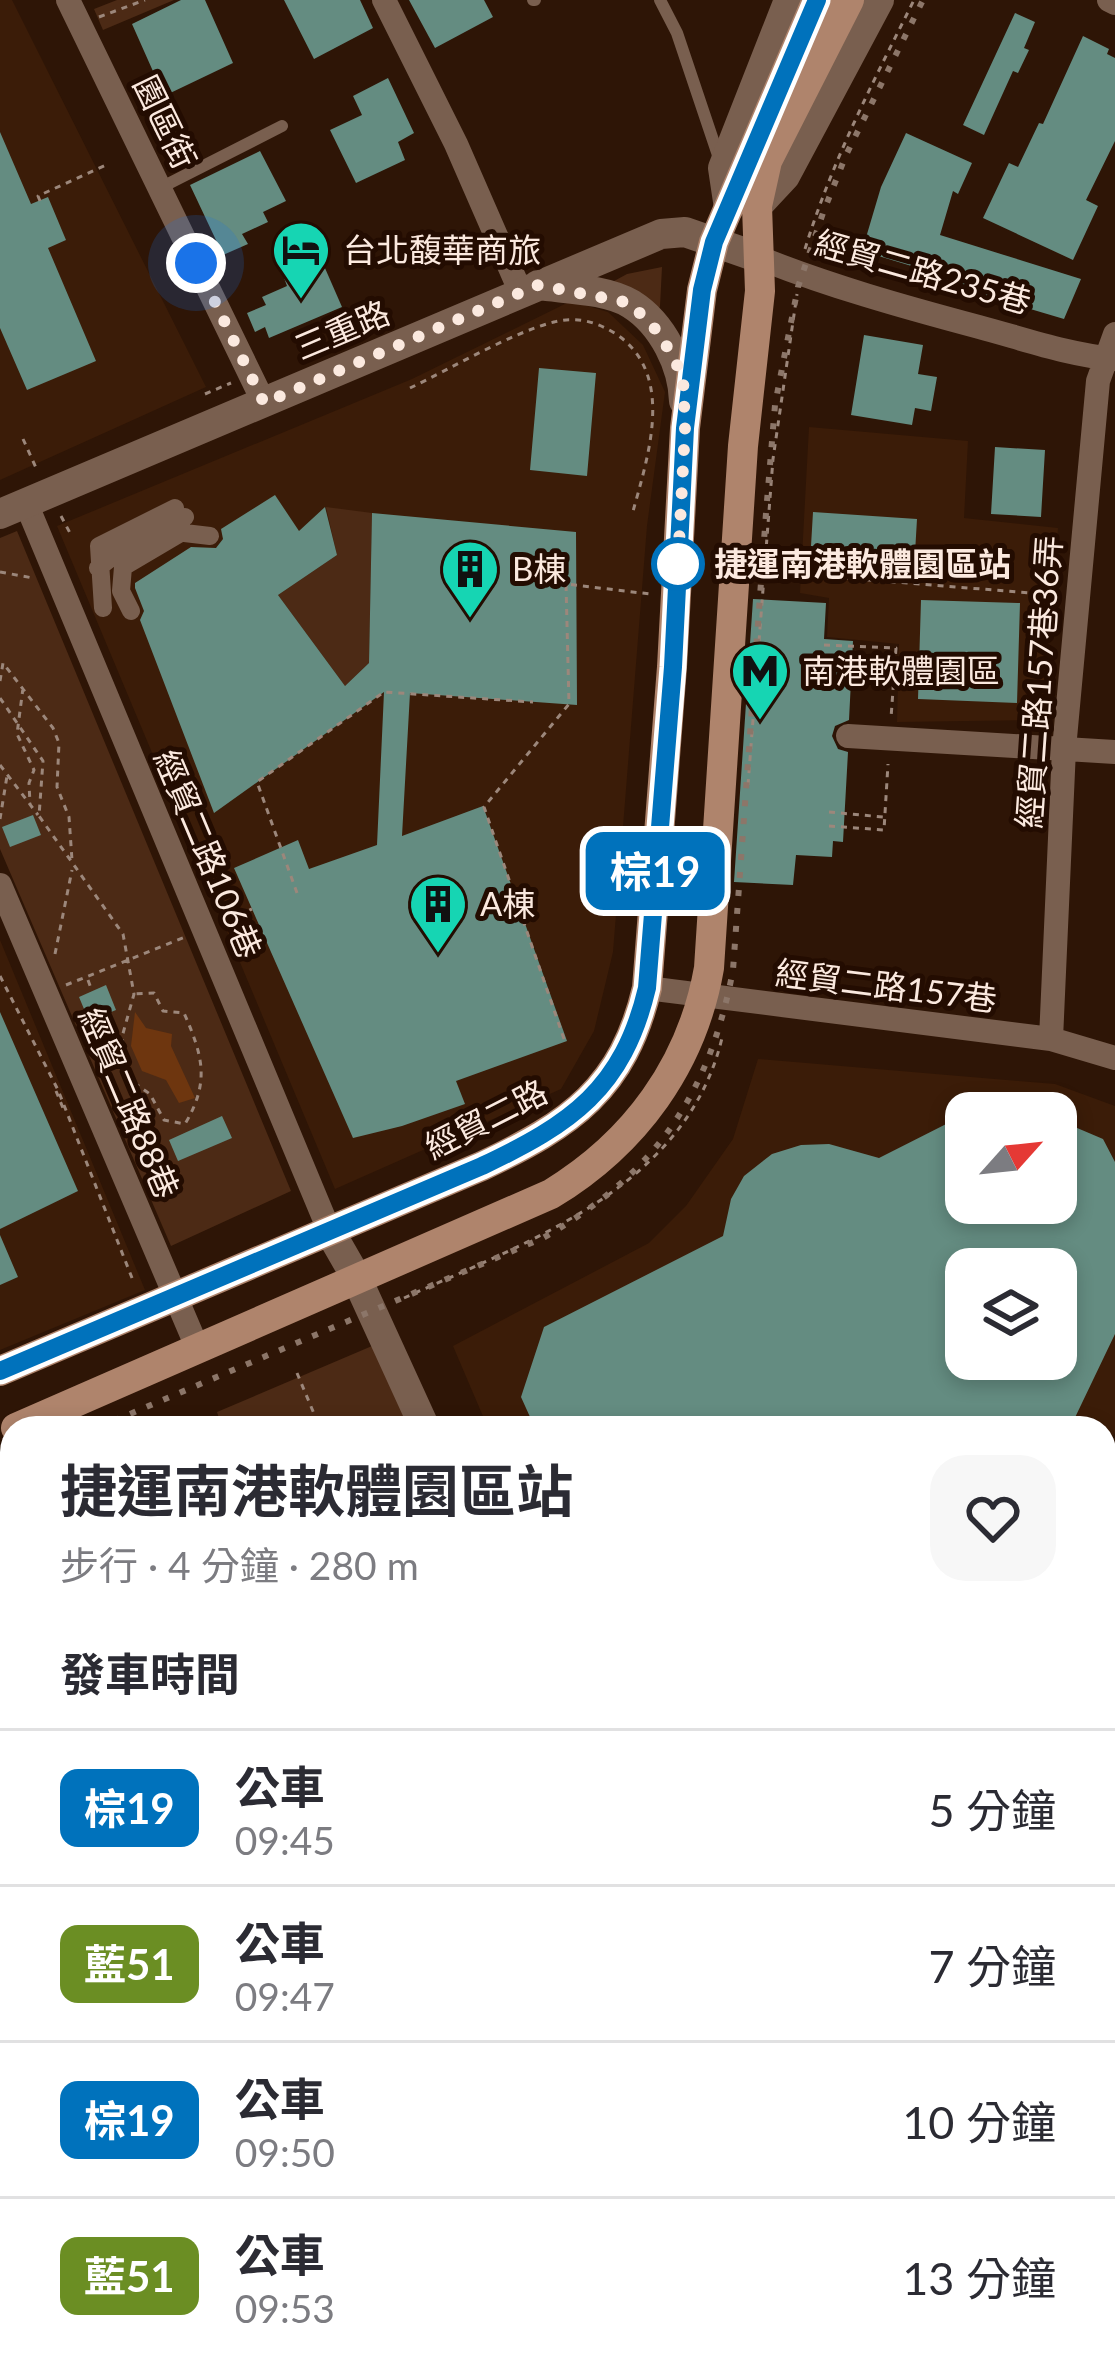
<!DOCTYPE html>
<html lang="zh-TW">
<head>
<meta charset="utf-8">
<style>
  body { margin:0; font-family:Lato,"Noto Sans TC",sans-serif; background:#f7f7f7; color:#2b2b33; height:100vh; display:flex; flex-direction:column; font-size:45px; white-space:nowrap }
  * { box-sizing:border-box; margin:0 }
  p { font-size:39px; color:#7c7c81 }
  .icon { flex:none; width:66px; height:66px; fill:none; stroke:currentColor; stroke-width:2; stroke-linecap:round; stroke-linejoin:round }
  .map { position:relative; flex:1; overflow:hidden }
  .side { position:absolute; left:0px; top:1416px; width:1116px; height:963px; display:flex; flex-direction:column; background:#fff; border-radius:36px 36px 0 0; box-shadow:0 6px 18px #0003 }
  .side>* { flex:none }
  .badge { padding:0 24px; border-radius:18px; font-size:42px; line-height:78px }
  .needle { width:78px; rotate:63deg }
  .tools { position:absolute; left:945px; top:1092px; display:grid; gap:24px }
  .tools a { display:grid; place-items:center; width:132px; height:132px; border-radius:24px; background:#fff; box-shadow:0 6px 18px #0003; font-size:60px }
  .you { position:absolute; width:60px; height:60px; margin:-30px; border:9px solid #fff; border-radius:50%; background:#1a73e8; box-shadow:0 0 0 18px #1a73e833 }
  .map>.badge { position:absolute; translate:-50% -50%; box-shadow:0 0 0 6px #fff }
  h2 { padding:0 60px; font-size:45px; line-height:108px }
  .round { display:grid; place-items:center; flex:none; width:126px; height:126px; border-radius:36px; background:#f7f7f7 }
  .summary { display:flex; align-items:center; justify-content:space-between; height:204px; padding:0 60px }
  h1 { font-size:57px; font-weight:700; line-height:90px }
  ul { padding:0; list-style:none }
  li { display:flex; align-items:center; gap:36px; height:156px; padding:0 60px; border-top:3px solid #e1e1e2 }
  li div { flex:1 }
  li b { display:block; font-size:45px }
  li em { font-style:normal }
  li .badge { min-width:132px; font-weight:700; text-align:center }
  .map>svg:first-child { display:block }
  .built { fill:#3b1c08; fill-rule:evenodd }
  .green { fill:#4c2a15 }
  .water { fill:#6e360f }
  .building { fill:#648c81; fill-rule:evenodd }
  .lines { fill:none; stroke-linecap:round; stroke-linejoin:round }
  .path { stroke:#9c877b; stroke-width:3; stroke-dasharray:6 6; stroke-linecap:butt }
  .service { stroke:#795f4f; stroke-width:12 }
  .pedestrian { stroke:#795f4f; stroke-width:18 }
  .minor { stroke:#795f4f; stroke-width:24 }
  .tertiary { stroke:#795f4f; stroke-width:30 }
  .secondary { stroke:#af846c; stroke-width:30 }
  .trunk { stroke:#ecae8b; stroke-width:33 }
  .rail { stroke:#8c7669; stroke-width:6; stroke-dasharray:6 12; stroke-linecap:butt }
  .line-casing { stroke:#fff; stroke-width:27 }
  .line { stroke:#0072bc; stroke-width:18 }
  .walk { stroke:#fbe9df; stroke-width:12; stroke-dasharray:0 21.6 }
  .stop-dot { fill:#fff; stroke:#0072bc; stroke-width:6 }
  .labels { text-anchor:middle; stroke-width:10; stroke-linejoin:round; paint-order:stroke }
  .street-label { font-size:33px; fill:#fbe9df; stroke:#230c01 }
  .poi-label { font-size:33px; fill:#fbe9df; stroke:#230c01; text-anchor:start }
  .stop-label { font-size:33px; font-weight:bold; fill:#fbe9df; stroke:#230c01; text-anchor:start }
</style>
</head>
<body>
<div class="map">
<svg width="1115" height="2378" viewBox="0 0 1115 2378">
  <rect width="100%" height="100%" fill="#2e1506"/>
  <path class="built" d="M 0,0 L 12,0 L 206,387 L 0,480 Z
    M 571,301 L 608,312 L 643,345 L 665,392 L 647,526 L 613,952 L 594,1031 L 561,1089 L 335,1189 L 57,526 L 412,379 Z
    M 809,427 L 968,441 L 964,518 L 1058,528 L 1043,720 L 897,722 L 899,644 L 827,637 L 829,598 L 800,593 Z
    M 0,940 L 145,1290 L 0,1350 Z
    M 758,1059 L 1055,1084 L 1115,1106 L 1115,1433 L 1104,1450 L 1104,1428 L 488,1428 L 453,1346 L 649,1243 L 686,1206 L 733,1139 ZM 966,1113 L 1056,1113 L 1056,1203 L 966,1203 ZM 966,1269 L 1056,1269 L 1056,1359 L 966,1359 Z
    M 12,1488 L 12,2222 L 0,2221 L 0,1493 Z
    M 1115,1705 L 1115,2378 L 770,2378 L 774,2367 L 1104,2367 L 1104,1730 Z"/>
  <path class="green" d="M 117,0 L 174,0 L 103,30 L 94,9 Z
    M 662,267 L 660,306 L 653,326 L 605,286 L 627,274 Z
    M 326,507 L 372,513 L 369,663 L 345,686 L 278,595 L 337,555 Z
    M 17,531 L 291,1191 L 171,1246 L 0,849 L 0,538 Z
    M 372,1346 L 410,1428 L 222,1428 L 217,1412 Z"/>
  <path class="water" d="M 135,1012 L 146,1028 L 172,1034 L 171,1046 L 195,1098 L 179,1103 L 166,1080 L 142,1071 L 131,1046 Z"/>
  <path class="building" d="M 181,0 L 205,0 L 233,63 L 164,96 L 132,24 Z
    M 284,0 L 360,0 L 373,28 L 314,59 Z
    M 409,0 L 484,0 L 493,17 L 435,48 Z
    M 1015,13 L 1035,22 L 1024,48 L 1029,50 L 1018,73 L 1013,71 L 984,135 L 963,125 Z
    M 1083,36 L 1109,49 L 1107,54 L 1115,58 L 1115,141 L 1086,200 L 1098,206 L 1073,260 L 983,218 L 1009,163 L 1018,167 L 1039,123 L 1043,124 Z
    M 388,78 L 414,133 L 398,142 L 405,160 L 356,183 L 330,130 L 362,115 L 353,96 Z
    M 0,132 L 31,204 L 48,197 L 66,240 L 48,248 L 96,361 L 27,390 L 0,328 Z
    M 906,133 L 972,163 L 958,194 L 953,191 L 940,235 L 1081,279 L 1064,319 L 946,284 L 948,277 L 862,251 L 881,187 Z
    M 260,151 L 286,201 L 263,212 L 268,222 L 242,234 L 248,244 L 223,255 L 190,185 Z
    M 321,259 L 342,307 L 269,338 L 265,327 L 255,332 L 247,313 L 266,305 L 262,297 L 287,286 L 283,275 Z
    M 864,335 L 923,345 L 918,374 L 937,377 L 931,411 L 915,408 L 912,425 L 851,415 Z
    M 539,368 L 596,373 L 587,476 L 530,470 Z
    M 995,447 L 1045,450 L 1041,517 L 991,514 Z
    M 275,495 L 299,531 L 325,507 L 337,555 L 278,595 L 345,686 L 369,663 L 372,513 L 576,532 L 577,705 L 410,693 L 402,836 L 483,806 L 567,1041 L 456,1081 L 465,1104 L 402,1126 L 353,1138 L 234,868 L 298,840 L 309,869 L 377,845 L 384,692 L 214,813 L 140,620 L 144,611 L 135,588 L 135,583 L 191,547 L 216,548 L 223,539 L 221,529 Z
    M 813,512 L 917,519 L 914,570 L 810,563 Z
    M 753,599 L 826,603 L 824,639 L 853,641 L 849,720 L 835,726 L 832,736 L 838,749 L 848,752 L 843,842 L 833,841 L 832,857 L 796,855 L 793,885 L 734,882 Z
    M 921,600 L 1020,603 L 1017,703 L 918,699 Z
    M 33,815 L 41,835 L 10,847 L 2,827 Z
    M 106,985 L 116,1010 L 89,1021 L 79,997 Z
    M 0,1012 L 78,1191 L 0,1229 Z
    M 1001,1096 L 1040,1113 L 968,1113 Z
    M 966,1114 L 966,1203 L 1056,1203 L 1056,1119 L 1103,1139 L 1115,1162 L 1115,1334 L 1070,1428 L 535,1428 L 521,1397 L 544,1327 L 723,1236 L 731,1199 L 744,1176 L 772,1154 L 801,1145 L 829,1144 L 879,1158 ZM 966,1269 L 1056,1269 L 1056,1359 L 966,1359 Z
    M 222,1116 L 232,1138 L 178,1161 L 169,1140 Z
    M 0,1235 L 18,1277 L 0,1285 Z"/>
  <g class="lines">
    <path class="path" d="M 99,17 L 145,0
      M 40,201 L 38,196 L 108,164
      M 805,249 C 832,161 873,82 914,0
      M 410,388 C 452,368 511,333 554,322 C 577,316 597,322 616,334 C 677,375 647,459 632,515
      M 205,394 L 231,383
      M 23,439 L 37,470
      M 61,516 L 70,533
      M 0,572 L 33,578
      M 794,574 L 1056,595
      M 824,645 L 896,648 L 891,718
      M 0,681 L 3,663 L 53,728 L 59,743 L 57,787 L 69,817 L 72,860
      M 23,688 L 17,734 L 34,770 L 29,783 L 30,804
      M 0,698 L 43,761 L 39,816 L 123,934 L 134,994 L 122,1037 L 126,1077 L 150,1094 L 164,1120 L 185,1124 C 210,1082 203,1056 184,1013 L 163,1011 L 154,993 L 134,994
      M 0,765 L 38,815
      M 748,785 L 773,459 L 797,294
      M 829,812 L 883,817
      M 0,819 L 7,776
      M 829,826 L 884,830 L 888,764
      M 297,893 L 257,782 L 384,692 L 533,702
      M 227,919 L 252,909
      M 55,954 L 72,870
      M 0,976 L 58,1090 L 134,1283
      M 88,980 L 92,991
      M 66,985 L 185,937
      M 564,1039 L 484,807 L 569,704 L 566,584 L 650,594
      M 56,1091 L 63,1108
      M 404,1298 C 529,1241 686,1188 722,1038
      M 297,1373 L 320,1428"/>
    <path class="service" d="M 533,0 L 535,0
      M 660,0 L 677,33 L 720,161
      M 160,188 L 282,126
      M 1104,1793 L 1115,1769
      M 399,2378 L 401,2367"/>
    <path class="pedestrian" d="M 176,532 L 210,536
      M 98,568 L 125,547 L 185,517
      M 103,608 L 99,546 L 175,508
      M 131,611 L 121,591 L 123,567 L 184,531"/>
    <path class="minor" d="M 68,0 L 264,403
      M 384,0 L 456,144 L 521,293
      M 1109,0 L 1115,3
      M 757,257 C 829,286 904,307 979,327 C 1024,339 1069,355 1115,359
      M 26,503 L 329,1230
      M 848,736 L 1115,752
      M 0,885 L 197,1347
      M 647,988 L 1051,1039 L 1115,1058
      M 1051,1039 L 1064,749 L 1098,381 L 1115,334
      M 0,1470 L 12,1465
      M 137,2378 L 147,2367"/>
    <path class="tertiary" d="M 757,206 L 785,176 L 879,0
      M 729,208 L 723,168 L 789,0
      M 538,285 C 566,289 607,289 631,304 C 663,324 683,366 684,401
      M 0,514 L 661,234 L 685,232 L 757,257
      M 329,1230 L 356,1277 L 425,1428
      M 1104,1541 L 1115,1517
      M 1104,1633 L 1115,1617
      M 0,2242 L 12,2242
      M 0,2277 L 12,2278"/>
    <path class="secondary" d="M 0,1371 L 482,1166 C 571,1124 623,1089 647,988 L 672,667 L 685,428 L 702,290 L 714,242 L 817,0
      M 16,1428 L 551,1194 C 635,1143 692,1065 709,968 L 743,446 L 760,291 L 757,206 L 767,161 L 849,0"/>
    <path class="trunk" d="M 1104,1596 L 1115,1573"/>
    <path class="rail" d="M 97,1428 L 543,1238 C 655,1174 709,1096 733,970 L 766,513 L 775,405 L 784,358 L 798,287 L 823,213 L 846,155 L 923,0
      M 0,1470 L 12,1465"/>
  </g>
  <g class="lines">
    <defs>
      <path id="line" d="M 0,1371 L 482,1166 C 571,1124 623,1089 647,988 L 673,667 L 685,428 L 702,290 L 714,242 L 817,0"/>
    </defs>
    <use href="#line" class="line-casing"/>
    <use href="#line" class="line"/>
    <path class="walk" d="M 196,263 L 264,403 L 538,285 L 630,303 L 660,334 L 683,376 L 685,428 L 678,564"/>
  </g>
  <defs>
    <symbol id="hotel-pin" viewBox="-11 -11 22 30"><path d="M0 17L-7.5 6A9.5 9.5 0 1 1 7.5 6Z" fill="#16d5b3" stroke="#230c01"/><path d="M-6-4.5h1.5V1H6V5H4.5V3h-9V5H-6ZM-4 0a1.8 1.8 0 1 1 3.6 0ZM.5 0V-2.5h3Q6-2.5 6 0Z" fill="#111"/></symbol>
    <symbol id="building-pin" viewBox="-11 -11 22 30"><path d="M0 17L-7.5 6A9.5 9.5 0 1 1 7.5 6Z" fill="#16d5b3" stroke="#230c01"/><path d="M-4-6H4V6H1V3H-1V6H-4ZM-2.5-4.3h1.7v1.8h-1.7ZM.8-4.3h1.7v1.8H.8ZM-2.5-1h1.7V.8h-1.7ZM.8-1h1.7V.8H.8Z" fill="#111"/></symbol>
    <symbol id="metro-pin" viewBox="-11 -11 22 30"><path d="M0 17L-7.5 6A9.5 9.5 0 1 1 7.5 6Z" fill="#16d5b3" stroke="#230c01"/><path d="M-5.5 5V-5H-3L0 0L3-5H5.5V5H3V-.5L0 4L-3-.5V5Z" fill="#111"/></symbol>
  </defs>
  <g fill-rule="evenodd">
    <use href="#hotel-pin" x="268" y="217" width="66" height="90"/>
    <use href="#building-pin" x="437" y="536" width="66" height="90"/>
    <use href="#metro-pin" x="727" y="638" width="66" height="90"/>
    <use href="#building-pin" x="405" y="871" width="66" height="90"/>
  </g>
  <circle class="stop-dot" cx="678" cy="564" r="24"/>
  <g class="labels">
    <g class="street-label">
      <text transform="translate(165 122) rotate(64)" y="12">園區街</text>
      <text transform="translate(923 272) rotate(16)" y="12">經貿二路235巷</text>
      <text transform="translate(342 330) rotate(-23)" y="12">三重路</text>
      <text transform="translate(1039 682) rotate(-86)" y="12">經貿二路157巷36弄</text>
      <text transform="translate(208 854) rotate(67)" y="12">經貿二路106巷</text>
      <text transform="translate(886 986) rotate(7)" y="12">經貿二路157巷</text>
      <text transform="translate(129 1103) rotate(67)" y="12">經貿二路88巷</text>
      <text transform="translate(486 1119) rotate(-27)" y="12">經貿二路</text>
    </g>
    <g class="poi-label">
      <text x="343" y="262">台北馥華商旅</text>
      <text x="512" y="581">B棟</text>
      <text x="802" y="683">南港軟體園區</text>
      <text x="480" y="916">A棟</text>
    </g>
    <g class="stop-label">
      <text x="714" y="576">捷運南港軟體園區站</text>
    </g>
  </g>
</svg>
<div class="tools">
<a><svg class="needle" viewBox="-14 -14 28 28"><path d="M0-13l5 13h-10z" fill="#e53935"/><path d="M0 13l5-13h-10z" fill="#7c7c81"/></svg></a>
<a><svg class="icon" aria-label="layers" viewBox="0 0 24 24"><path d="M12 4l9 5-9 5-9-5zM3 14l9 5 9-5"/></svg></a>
</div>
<div class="you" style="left:196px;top:263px"></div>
<b class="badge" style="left:655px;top:871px;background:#0072bc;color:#fff">棕19</b>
<section class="side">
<div class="summary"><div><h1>捷運南港軟體園區站</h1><p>步行 · 4 分鐘 · 280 m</p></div><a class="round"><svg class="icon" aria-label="heart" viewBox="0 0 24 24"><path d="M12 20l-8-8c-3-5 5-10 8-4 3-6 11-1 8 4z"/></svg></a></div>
<h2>發車時間</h2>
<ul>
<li><span class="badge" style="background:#0072bc;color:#fff">棕19</span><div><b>公車</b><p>09:45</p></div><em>5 分鐘</em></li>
<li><span class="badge" style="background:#6b8e23;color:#fff">藍51</span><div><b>公車</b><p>09:47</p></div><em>7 分鐘</em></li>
<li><span class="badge" style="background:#0072bc;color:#fff">棕19</span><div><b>公車</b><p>09:50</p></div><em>10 分鐘</em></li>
<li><span class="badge" style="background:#6b8e23;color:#fff">藍51</span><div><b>公車</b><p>09:53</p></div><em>13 分鐘</em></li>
</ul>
</section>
</div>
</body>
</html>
